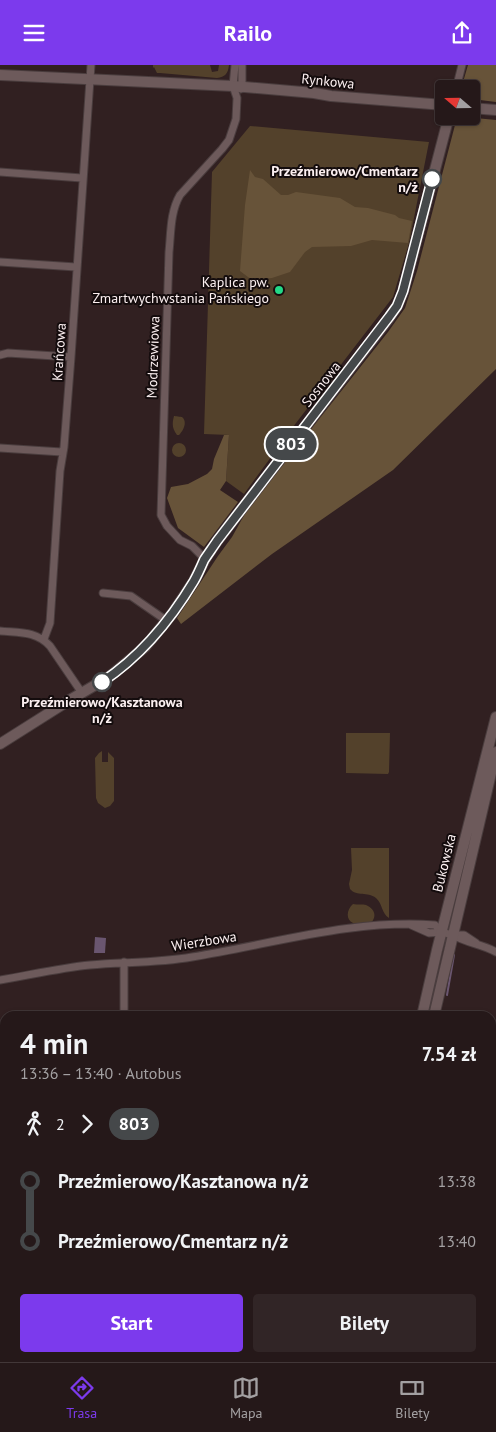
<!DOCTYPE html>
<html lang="pl">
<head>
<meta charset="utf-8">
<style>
  body { margin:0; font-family:"PT Sans",sans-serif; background:#312526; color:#f1f3f6; height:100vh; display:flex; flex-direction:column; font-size:19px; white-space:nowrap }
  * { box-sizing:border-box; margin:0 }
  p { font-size:16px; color:#a3a0a2 }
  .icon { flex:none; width:28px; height:28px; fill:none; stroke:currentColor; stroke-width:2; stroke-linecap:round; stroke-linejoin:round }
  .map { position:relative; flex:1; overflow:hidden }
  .sheet { position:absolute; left:0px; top:946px; width:496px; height:351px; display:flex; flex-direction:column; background:#251819; border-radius:15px 15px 0 0; box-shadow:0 1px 4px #0004,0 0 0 1px #423738 }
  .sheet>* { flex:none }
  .badge { padding:0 10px; border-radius:16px; font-size:18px; line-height:32px }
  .needle { width:32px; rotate:290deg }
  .tools { position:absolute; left:435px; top:15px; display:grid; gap:10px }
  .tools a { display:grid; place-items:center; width:45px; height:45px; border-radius:5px; background:#251819; box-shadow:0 1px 4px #0004,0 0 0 1px #423738; font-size:25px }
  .map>.badge { position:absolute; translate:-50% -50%; box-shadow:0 0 0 2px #fff }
  .legs { display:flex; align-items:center; gap:8px; height:55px; padding:0 20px; font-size:16px }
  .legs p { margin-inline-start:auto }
  .headline { display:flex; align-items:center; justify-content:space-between; height:85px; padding:0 20px }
  h1 { font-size:28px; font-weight:700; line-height:38px }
  .action { display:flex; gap:10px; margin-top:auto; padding:10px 20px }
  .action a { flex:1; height:58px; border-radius:5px; background:#7c3aed; color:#fff; font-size:20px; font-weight:700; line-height:58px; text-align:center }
  .action a+a { background:#312526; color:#f1f3f6 }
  ul { padding:0 20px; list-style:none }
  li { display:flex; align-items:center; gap:18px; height:60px; font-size:19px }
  li i { display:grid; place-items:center; width:8px; height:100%; margin:0 6px; background:currentColor }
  li i::after { content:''; width:12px; height:12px; margin:-6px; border:4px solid; border-radius:50%; background:#251819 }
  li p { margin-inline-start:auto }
  li:first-child i { background:linear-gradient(#0000 50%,currentColor 0) }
  li:last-child i { background:linear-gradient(currentColor 50%,#0000 0) }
  header { display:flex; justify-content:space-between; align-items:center; height:65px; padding:0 20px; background:#7c3aed; color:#fff; font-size:22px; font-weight:700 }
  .tabs { display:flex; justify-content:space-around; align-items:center; height:70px; border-top:1px solid #423738; background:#251819; font-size:14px; color:#a3a0a2 }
  .tabs a { display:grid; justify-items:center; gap:2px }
  .tabs .current { color:#7c3aed }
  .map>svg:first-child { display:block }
  .green { fill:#53412b }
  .forest { fill:#675339 }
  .water { fill:#6a5670 }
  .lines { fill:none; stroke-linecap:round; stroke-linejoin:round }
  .stream { stroke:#6a5670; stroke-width:2 }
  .street-casing { stroke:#4a3d3e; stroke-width:9 }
  .secondary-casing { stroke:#4a3d3e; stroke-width:12 }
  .street { stroke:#6d5a5b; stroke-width:7 }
  .secondary { stroke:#6d5a5b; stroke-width:10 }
  .line-1-casing { stroke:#fff; stroke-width:11 }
  .line-1 { stroke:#45484a; stroke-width:8 }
  .stop-1-dot { fill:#fff; stroke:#45484a; stroke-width:2.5 }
  .poi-dot { fill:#22d887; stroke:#140c0d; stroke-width:2 }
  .labels { text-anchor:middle; stroke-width:4; stroke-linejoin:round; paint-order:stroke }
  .street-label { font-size:14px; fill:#fcf0f1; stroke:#140c0d }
  .stop-label { font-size:14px; font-weight:bold; fill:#fcf0f1; stroke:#140c0d; text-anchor:end }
  .poi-label { font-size:14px; fill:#fcf0f1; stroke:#140c0d; text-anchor:end }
</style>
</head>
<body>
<header><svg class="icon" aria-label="menu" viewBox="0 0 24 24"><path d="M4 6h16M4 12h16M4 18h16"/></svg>Railo<svg class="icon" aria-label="share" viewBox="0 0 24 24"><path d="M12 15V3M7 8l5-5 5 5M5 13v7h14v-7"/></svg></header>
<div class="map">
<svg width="496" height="1297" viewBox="0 0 496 1297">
  <rect width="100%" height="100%" fill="#312021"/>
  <path class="green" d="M 153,0 L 210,0 L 212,7 L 218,6 L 219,0 L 229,0 C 228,9 225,12 217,13 L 160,8 L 157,8 L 154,2 L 153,3 Z
    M 250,61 L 429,77 L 409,178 L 393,232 L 296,358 L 244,429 L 226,416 L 229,370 L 204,369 L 212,107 Z
    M 174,351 C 175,351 181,352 182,352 C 188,357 183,366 179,370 L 177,370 C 172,363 172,359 174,351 Z
    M172 385a7 7 0 1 1 14 0a7 7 0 1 1-14 0Z
    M 346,668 L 390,668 L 389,707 L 388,709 L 346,708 Z
    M 102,686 L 102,697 L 108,697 L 108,687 L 114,693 L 114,736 L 110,741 L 105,743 L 98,738 L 96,733 L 95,693 L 99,688 Z
    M 351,783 L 389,783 L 389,853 C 381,848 383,839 376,833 C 367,826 357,832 350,824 L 349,819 L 352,805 Z
    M 353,839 C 357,840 363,839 366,840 C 375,844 377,851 371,858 C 366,858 358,860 353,858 C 345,854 347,844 353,839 Z"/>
  <path class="forest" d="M 468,0 L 496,0 L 496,37 L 472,34 L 471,24 L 461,24 Z
    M 465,52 L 496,55 L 496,304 L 393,405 L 272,489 L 181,559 L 177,553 L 218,491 L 232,472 L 247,445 L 388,267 L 405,243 L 417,206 L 455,60 L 459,54 Z
    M 250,105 L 255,112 L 263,114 L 281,130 L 288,130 L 296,127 L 340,133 L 355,142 L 368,143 L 395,150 L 399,153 L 412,156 L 408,178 L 372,175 L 351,181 L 312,182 L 305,187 L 290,207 L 272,213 L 252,215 L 240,206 L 245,140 Z
    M 224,370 L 229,370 L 226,416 L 220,425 L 238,437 L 204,482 L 178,463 L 167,433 L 171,422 L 188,419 L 207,409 L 212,404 L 214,394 Z"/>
  <path class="water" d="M 95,872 L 106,873 L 105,888 L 94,888 Z"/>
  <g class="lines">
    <path class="stream" d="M 447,930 L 454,890
      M 443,951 L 444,947
      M 491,1052 L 496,1053
      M 373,1297 L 374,1292
      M 394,1297 L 394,1292"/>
    <defs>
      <path id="street" d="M 241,24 L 242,21 L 242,0
        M 456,24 L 462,0
        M 0,107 L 82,113
        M 0,197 L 76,202
        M 0,290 L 8,288 L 71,292
        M 0,383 L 62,387
        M 205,494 L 192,481 L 180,475 L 167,461 L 161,450 L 169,187 C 171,168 170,147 180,130 L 222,84 L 229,75 L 236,54 L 237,33 L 233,21 L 235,0
        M 103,528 L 131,531 L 167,556
        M 0,566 C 20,568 36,566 50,581 L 82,628
        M 44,574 L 50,558 L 60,406 L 64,382 L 71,292 L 91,0
        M 411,860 L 429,868 L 442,867 L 452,870 L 464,870 L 476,878
        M 453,870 C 466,878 482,879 496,887
        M 124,897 L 124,951
        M 0,915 C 30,910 60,903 90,900 C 124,897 158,898 192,892 C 273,879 352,854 435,860 L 442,867"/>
      <path id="secondary" d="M 0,10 L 233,21 L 314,28 L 331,31 L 444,40
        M 471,43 L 496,45
        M 0,679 L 68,636 L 109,612 L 145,582 L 172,549 L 194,516 L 205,494 L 217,476 L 389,253 L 397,241 L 403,227 L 449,51
        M 422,951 L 437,885 L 496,652
        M 434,951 L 496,687
        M 379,1297 L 380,1292
        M 388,1297 L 388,1292"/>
    </defs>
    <use href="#street" class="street-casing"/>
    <use href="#secondary" class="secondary-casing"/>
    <use href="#street" class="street"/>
    <use href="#secondary" class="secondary"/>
  </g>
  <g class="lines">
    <defs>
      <path id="line-1" d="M 102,617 C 141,591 170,556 194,516 C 198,509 201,502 204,495 C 208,489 213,482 217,476 L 389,252 L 397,241 L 403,226 L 432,114"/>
    </defs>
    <use href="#line-1" class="line-1-casing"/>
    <use href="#line-1" class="line-1"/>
  </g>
  <g class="stop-1-dot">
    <circle cx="432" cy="114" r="9"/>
    <circle cx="102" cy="617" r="9"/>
  </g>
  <circle class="poi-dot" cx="279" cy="225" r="5"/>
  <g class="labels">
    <g class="street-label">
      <text transform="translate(328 16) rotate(6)" y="5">Rynkowa</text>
      <text transform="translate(59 287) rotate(-86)" y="5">Krańcowa</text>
      <text transform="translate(153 292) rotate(-88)" y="5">Modrzewiowa</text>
      <text transform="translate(321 319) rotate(-52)" y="5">Sosnowa</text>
      <text transform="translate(444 798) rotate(-76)" y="5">Bukowska</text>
      <text transform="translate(204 876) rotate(-9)" y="5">Wierzbowa</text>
    </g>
    <g class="stop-label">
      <text x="418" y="111">Przeźmierowo/Cmentarz<tspan x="418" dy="16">n/ż</tspan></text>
      <text x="102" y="642" text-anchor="middle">Przeźmierowo/Kasztanowa<tspan x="102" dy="16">n/ż</tspan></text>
    </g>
    <g class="poi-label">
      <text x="269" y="222">Kaplica pw.<tspan x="269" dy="16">Zmartwychwstania Pańskiego</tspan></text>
    </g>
  </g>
</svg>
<div class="tools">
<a><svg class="needle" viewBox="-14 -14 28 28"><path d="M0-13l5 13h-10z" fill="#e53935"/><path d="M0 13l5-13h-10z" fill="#a3a0a2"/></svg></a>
</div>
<b class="badge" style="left:291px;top:379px;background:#45484a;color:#fff">803</b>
<section class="sheet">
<div class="headline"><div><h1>4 min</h1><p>13:36 – 13:40 · Autobus</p></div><b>7.54 zł</b></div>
<div class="legs"><svg class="icon" aria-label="walk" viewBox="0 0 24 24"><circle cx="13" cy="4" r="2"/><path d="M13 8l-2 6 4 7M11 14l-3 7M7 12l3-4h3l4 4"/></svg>2<svg class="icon" aria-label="forward" viewBox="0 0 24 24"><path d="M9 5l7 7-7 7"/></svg><b class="badge" style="background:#45484a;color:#fff">803</b></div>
<ul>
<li><i style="color:#45484a"></i><b>Przeźmierowo/Kasztanowa n/ż</b><p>13:38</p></li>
<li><i style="color:#45484a"></i><b>Przeźmierowo/Cmentarz n/ż</b><p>13:40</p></li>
</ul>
<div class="action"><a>Start</a><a>Bilety</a></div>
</section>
</div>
<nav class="tabs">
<a class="current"><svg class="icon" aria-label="directions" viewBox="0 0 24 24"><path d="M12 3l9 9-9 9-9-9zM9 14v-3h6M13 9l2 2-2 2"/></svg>Trasa</a>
<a><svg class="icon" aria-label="map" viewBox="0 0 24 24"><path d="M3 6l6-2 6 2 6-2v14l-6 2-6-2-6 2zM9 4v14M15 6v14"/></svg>Mapa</a>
<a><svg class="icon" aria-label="tickets" viewBox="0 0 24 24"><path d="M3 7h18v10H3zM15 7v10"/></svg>Bilety</a>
</nav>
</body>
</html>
